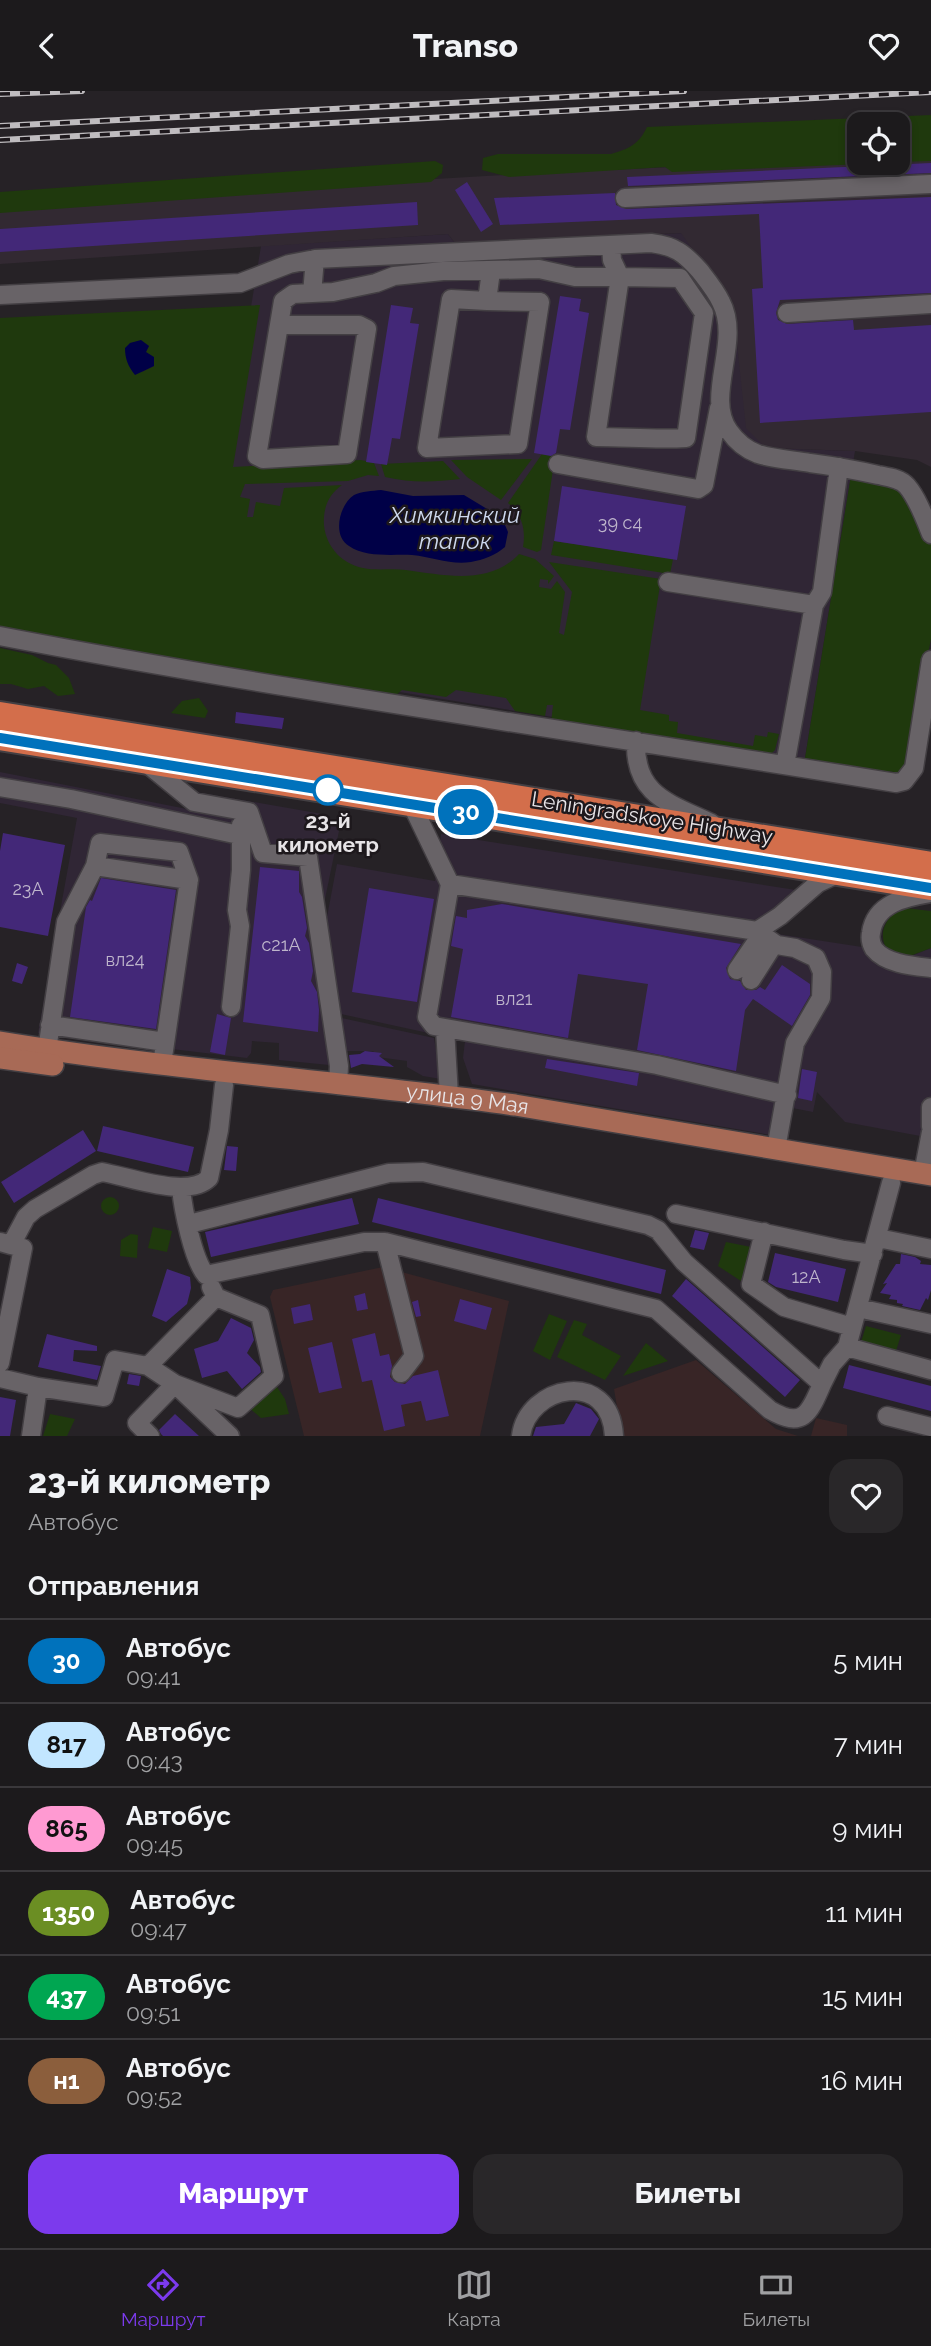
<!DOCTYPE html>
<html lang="ru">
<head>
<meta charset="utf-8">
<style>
  body { margin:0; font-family:Raleway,sans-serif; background:#292729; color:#f1f3f6; height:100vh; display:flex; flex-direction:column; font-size:26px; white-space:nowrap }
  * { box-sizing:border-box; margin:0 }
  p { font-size:23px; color:#a0a1a3 }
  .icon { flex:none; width:38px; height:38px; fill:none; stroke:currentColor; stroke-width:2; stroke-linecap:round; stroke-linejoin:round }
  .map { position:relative; height:1345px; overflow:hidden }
  .drawer { display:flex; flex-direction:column; background:#1c1a1c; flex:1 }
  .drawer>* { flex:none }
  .badge { padding:0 14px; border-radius:23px; font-size:24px; line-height:46px }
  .tools { position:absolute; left:847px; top:21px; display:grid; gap:14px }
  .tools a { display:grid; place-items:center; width:63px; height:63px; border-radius:14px; background:#1c1a1c; box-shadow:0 4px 10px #0003,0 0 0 2px #3a383b; font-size:35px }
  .map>.badge { position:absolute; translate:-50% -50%; box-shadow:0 0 0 4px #fff }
  h2 { padding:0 28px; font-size:26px; line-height:63px }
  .round { display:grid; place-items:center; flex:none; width:74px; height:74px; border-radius:21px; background:#292729 }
  .overview { display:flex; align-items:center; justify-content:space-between; height:119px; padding:0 28px }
  h1 { font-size:33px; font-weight:800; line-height:52px }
  .cta { display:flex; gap:14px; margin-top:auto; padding:14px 28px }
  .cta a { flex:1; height:80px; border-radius:21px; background:#7c3aed; color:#fff; font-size:28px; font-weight:800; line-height:80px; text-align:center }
  .cta a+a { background:#292729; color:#f1f3f6 }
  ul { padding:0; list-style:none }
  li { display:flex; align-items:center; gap:21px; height:84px; padding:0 28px; border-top:2px solid #3a383b }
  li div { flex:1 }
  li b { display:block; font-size:26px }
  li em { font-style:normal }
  li .badge { min-width:77px; font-weight:700; text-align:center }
  header { display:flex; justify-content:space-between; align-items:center; height:91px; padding:0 28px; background:#1c1a1c; font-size:32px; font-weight:800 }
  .tabs { display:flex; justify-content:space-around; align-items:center; height:98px; border-top:2px solid #3a383b; background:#1c1a1c; font-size:19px; color:#a0a1a3 }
  .tabs a { display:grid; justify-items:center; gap:4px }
  .tabs .active { color:#7c3aed }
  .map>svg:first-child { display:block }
  .commercial { fill:#302635 }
  .built { fill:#322932 }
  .education { fill:#382526 }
  .green { fill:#1f390d; fill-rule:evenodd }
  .water { fill:#000047 }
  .building { fill:#432878 }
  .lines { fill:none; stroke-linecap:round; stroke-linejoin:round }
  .minor-casing { stroke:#433f43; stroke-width:21 }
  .major-casing { stroke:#433f43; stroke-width:24 }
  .highway-casing { stroke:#433f43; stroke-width:28 }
  .minor { stroke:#686367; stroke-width:18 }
  .major { stroke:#a86a56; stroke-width:21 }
  .highway { stroke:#d36e4b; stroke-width:24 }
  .rail-casing { stroke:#bfbcbf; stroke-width:6 }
  .rail { stroke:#1d181c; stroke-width:3.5; stroke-dasharray:10; stroke-linecap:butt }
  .line-casing { stroke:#fff; stroke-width:16 }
  .line { stroke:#0072bc; stroke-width:10 }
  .stop-dot { fill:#fff; stroke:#0072bc; stroke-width:3.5 }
  .labels { text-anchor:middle; stroke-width:5; stroke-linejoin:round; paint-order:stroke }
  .number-label { font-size:18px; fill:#beb5cb }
  .street-label { font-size:21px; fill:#e7e4e7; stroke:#1d181c }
  .stop-label { font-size:21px; font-weight:bold; fill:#e7e4e7; stroke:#1d181c }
  .water-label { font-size:23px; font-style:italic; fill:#ced9ef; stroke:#1d181c }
</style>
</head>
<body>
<header><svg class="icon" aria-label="back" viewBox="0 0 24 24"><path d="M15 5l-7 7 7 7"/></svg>Transo<svg class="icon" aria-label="heart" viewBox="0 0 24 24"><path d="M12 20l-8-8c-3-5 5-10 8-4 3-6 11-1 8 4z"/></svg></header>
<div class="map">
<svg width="931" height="1345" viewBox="0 0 931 1345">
  <rect width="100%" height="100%" fill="#262226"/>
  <path class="commercial" d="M 682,142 L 733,216 L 739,268 L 766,357 L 855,360 L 805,667 L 289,583 L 208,477 L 261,155 L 448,143 L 455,152 Z
    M 0,681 L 192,719 L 196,701 L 328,724 L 339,740 L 325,808 L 320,808 L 337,926 L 434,947 L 441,988 L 423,985 L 407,976 L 407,970 L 377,966 L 373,960 L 346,960 L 346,975 L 339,975 L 279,969 L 279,952 L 252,950 L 251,962 L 247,967 L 38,942 L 77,727 L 0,712 Z
    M 441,743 L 796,799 L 806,810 L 771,842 L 914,864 L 931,857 L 931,1047 L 845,1031 L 817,1001 L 813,1021 L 777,1014 L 771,1044 L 472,993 L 463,967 L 465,950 L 341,923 L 327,826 L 337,773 L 435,790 Z"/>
  <path class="built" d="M 931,63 L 931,376 L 917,369 L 855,360 L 766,357 L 746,337 L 733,216 L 681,142 L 455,152 L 448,143 L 0,173 L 0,114 L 486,85 L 859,67 L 859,72 L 898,72 L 898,65 Z"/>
  <path class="education" d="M 383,1176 L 509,1210 L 480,1345 L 304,1345 L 270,1206 L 273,1199 Z
    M 696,1269 L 776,1338 L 798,1345 L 622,1345 L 614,1298 Z
    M 816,1327 L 847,1334 L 847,1345 L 811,1345 Z"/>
  <path class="green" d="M 931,24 L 931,70 L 898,71 L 898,33 L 859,33 L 859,72 L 888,72 L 672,81 L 665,76 L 509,86 L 482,79 L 483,67 L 498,63 L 611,63 C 629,58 639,53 647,36 Z
    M 435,70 L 443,74 L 442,82 L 431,91 L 0,122 L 0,101 Z
    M 260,214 L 233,376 L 361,369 L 374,372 L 379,385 L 368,384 L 348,390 L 245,393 L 240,406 L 250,408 L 247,426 L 253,426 L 256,411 L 280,415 L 284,397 L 342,394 C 331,402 325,412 324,426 C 322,450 338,472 363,477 C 377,480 392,477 406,479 C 444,484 489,495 519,463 L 535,468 L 554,485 L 548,493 L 548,489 L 540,488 L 539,496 L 551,498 L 557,490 L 565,501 L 559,542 L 564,544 L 572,501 L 549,471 L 661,488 L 640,619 L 669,624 L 669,630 L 678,631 L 677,642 L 753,655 L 755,644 L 767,646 L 768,641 L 779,643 L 775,659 L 771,663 L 551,632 L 553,614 L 547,614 L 545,625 L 515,620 L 506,607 L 456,599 L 446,606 L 402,599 L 394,606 L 0,537 L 0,227 ZM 141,250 L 149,255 L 146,261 L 154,275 L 142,281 L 130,252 Z
    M 542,363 L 555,365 L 541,459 L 537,461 L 523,456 C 526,438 522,424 508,412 Z
    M 532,368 L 501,409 L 467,386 L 451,369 Z
    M 443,370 L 460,388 C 433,391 412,392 385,386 L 381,373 Z
    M 852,378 L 908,396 L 931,446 L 931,548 L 904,682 L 856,677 L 805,667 Z
    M 554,450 L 673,468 L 670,483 L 551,464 Z
    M 0,557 L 32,564 L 48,572 L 56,574 L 69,587 L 75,603 L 58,605 L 44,595 L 28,598 L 11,593 L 0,593 Z
    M 199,607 L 208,620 L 205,627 L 171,622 L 182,610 Z
    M 905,817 L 931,820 L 931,857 L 907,866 L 889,861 C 875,844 887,822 905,817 Z
    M101 1115a9 9 0 1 1 18 0a9 9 0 1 1-18 0Z
    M 153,1136 L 172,1140 L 167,1161 L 148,1157 Z
    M 131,1143 L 138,1144 L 137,1167 L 120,1165 L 121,1149 Z
    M 726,1151 L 751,1156 L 741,1190 L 718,1175 Z
    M 549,1223 L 567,1230 L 550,1269 L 533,1260 Z
    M 574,1229 L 587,1233 L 582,1244 L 621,1265 L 605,1289 L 557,1266 Z
    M 866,1235 L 901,1244 L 896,1260 L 861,1251 Z
    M 646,1252 L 668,1270 L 623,1285 Z
    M 275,1293 L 285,1308 L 289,1323 L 261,1327 L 248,1316 Z
    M 50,1323 L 75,1328 L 67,1345 L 43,1345 Z"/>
  <path class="water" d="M 141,249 L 149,255 L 146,261 L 154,266 L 154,275 L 135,284 C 128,275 125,268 125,257 L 130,252 Z
    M 381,399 L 413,405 L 464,404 L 502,427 L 508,441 L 505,456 C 496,464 483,469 471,471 C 450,474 433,466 412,464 C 392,463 366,467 349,455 C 332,445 339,414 354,404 C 362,400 372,400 381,399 Z"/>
  <path class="building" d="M 931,72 L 931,82 L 628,95 L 627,86 Z
    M 467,91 L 493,133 L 481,141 L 455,99 Z
    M 615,102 L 616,114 L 626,118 L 931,106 L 931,202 L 780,209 L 776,222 L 778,229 L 787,233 L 853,229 L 854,239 L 931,234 L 931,321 L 760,332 L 752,198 L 763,197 L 759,123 L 500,134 L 494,107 Z
    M 417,111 L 418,134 L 0,161 L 0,138 Z
    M 560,205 L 581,208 L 579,220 L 589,222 L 570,339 L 560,338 L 556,362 L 551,365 L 534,362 Z
    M 391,214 L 413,217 L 410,232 L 419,233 L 400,348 L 392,347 L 387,374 L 366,371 Z
    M 562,395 L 686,415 L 677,469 L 554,450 Z
    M 236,621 L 284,627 L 282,638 L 235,632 Z
    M 3,742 L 65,754 L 48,845 L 0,836 L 0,760 Z
    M 260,776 L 299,780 L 299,801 L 302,806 L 307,837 L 305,845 L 309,852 L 313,880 L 311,890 L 317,901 L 319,919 L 318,941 L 243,931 Z
    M 101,787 L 176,799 L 156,938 L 70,926 L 86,816 L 90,809 L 92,810 Z
    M 369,797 L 434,808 L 417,911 L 352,901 Z
    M 502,813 L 741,853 L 726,877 L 730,888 L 740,890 L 746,899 L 756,899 L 760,896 L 765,899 L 782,874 L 810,893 L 810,904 L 792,935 L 753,908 L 745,919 L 736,980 L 637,959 L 648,893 L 578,883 L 568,947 L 451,926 L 463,858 L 451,855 L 456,825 L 467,827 L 467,819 Z
    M 17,872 L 28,876 L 22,893 L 12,890 Z
    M 217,923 L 231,927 L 225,964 L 210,961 Z
    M 365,960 L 382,962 L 379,965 L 394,976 L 362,973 L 351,977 L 349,964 L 360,963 Z
    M 547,968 L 639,982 L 637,995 L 545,977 Z
    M 802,978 L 817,981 L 812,1010 L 798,1007 Z
    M 103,1035 L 194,1056 L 188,1081 L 97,1060 Z
    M 83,1039 L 96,1060 L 14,1112 L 1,1091 Z
    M 227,1055 L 238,1056 L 236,1080 L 224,1079 Z
    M 352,1107 L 359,1133 L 211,1166 L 205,1141 Z
    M 378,1107 L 666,1179 L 661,1203 L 372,1131 Z
    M 695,1139 L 709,1142 L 704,1159 L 690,1156 Z
    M 775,1162 L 846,1178 L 838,1211 L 776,1196 L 768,1191 Z
    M 901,1163 L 915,1166 L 921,1170 L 920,1173 L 931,1174 L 931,1199 L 928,1209 L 926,1207 L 920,1219 L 902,1215 L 903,1213 L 897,1212 L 897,1209 L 889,1208 L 891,1204 L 880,1202 L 887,1192 L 883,1193 L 896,1173 L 900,1173 Z
    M 167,1178 L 190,1186 L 191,1197 L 187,1213 L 166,1231 L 152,1225 Z
    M 686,1188 L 800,1289 L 785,1306 L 672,1205 Z
    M 365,1202 L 368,1218 L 357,1220 L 354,1205 Z
    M 460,1208 L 492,1217 L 486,1239 L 454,1230 Z
    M 418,1209 L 421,1225 L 416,1226 L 412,1211 Z
    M 310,1213 L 313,1229 L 294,1233 L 291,1217 Z
    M 231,1227 L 251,1237 L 254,1249 L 247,1262 L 260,1276 L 261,1281 L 242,1298 L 227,1280 L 202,1287 L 194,1258 L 218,1250 Z
    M 375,1242 L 380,1265 L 389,1263 L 392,1275 L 390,1286 L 395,1291 L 405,1293 L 413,1285 L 438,1279 L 449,1325 L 426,1330 L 421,1310 L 401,1314 L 405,1335 L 384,1340 L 372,1289 L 362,1291 L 352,1248 Z
    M 47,1243 L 97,1255 L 97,1260 L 74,1259 L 73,1270 L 101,1275 L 97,1289 L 38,1276 Z
    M 332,1251 L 342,1297 L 319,1302 L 308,1257 Z
    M 849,1274 L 931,1295 L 931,1320 L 843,1297 Z
    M 129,1283 L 141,1285 L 139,1295 L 127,1293 Z
    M 0,1306 L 16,1309 L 10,1345 L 0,1345 Z
    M 576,1312 L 591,1318 L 599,1328 L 590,1345 L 533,1345 L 536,1336 L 564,1333 Z
    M 175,1323 L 199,1345 L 163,1345 L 161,1343 L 159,1339 Z"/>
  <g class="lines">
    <defs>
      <path id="minor" d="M 625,107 L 931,93
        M 315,168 L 312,202 L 333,201 L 376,192 L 394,185 L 443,180 L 539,178 L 575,186 L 620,186 L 612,169 L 611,154
        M 620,186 L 680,187 L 704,222 L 686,347 C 656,349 626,346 596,346 Z
        M 0,204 L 240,192 L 289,173 L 315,168 L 651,152 C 675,155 684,162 700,180 C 707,189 716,200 721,211 C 742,251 704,305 729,340 C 736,350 747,359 758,363 C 774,368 793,369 810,372 C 833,375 856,379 878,384 C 888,386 900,387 907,395 C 918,408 925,428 931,443
        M 487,210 L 451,208 L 427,357 L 518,353 L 540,211 L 487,210 L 491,180
        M 787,222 L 931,213
        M 280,234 L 359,234 L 367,238 L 347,363 L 263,368 L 257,365 L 283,210 L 293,203 L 312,202
        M 558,373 L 698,398 L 704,394 L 719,317
        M 668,491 L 814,514
        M 0,545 C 297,602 597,643 896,692 L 904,690 L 914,677 L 931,569
        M 636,650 C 634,704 669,712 711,732
        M 145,671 L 194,711 L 249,721 L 263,762 L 308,766 L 339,975 L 338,994
        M 785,674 L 814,514 L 822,501 L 839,376
        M 0,696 L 71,708 L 239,744
        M 411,712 L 450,793 L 427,926 L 434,935 L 657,974 L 787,1004
        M 95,775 L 100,752 L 179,761 L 189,789
        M 450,793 L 757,840 L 777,854 L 795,857 L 816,867 L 822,881 L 821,907 L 795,952 L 776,1058
        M 931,802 C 906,806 875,812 871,842 C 870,847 871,853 874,858 C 886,873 913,875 931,877
        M 757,840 L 780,825 L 818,792 L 839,782
        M 737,879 L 761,844
        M 751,889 L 774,853
        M 231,916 L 240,835 L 237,819 L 241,779 L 241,734
        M 50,934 L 165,951
        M 445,937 L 449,1005
        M 47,959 L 66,831 L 95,775 L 189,789 L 162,973
        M 931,1016 L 931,1036
        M 923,1083 L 931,1041
        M 181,1097 C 183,1118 193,1169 206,1184 L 364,1151 L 385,1151 L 414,1265 L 401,1282
        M 676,1123 L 844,1159 L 873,1163
        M 189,1133 L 389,1082 L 423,1081 L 648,1134 L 658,1139 L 684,1171 L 822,1293 C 809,1323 803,1338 770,1319 L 656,1218 L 385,1151
        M 764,1141 L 751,1193 L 784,1216 L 852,1236
        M 878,1147 L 931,1158
        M 0,1151 L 11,1154 L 26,1126 L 35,1118 L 93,1084 L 102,1081 C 130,1086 188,1108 209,1087 L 219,1039 L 224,994
        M 858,1217 L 931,1233
        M 847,1256 L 931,1279
        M 0,1272 L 23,1157 L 11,1154
        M 148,1275 L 216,1206 L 211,1196
        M 0,1287 L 38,1296 L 104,1306 L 115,1269 L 148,1275 L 175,1293 L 230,1345
        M 822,1293 L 832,1273 L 847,1256 L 891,1092
        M 887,1325 L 931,1336
        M 31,1345 L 38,1296
        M 150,1345 L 137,1332 L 175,1293 L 238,1317 L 274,1285 L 260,1224 L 216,1206
        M 521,1345 C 527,1295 610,1276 614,1345"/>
      <g id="major">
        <path id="s1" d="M 0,951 C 171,979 344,990 515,1014 L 931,1084"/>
        <path d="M 0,967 L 53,974"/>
      </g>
      <path id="highway" d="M 0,623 L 931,773
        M 0,647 L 931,797"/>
    </defs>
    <use href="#minor" class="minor-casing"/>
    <use href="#major" class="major-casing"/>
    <use href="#highway" class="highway-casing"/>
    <use href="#minor" class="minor"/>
    <use href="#major" class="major"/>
    <use href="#highway" class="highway"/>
    <defs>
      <path id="rail" d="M 0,3 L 82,0
        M 0,35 L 684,0
        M 0,49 L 931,1"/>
    </defs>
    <use href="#rail" class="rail-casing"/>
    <use href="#rail" class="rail"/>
  </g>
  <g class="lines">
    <defs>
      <path id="line" d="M 0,647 L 931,797"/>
    </defs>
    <use href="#line" class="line-casing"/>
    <use href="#line" class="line"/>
  </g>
  <circle class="stop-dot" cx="328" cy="699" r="14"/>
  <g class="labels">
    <g class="number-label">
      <text x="620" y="438">39 с4</text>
      <text x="28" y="804">23А</text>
      <text x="281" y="860">с21А</text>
      <text x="125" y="875">вл24</text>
      <text x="514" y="914">вл21</text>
      <text x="806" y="1192">12А</text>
    </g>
    <g class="street-label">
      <text transform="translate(652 727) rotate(9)" y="7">Leningradskoye Highway</text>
      <text dy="7" stroke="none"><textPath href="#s1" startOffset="471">улица 9 Мая</textPath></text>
    </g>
    <g class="stop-label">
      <text x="328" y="737">23-й<tspan x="328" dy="24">километр</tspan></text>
    </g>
    <g class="water-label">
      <text x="455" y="432">Химкинский<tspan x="455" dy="26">тапок</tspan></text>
    </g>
  </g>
</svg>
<div class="tools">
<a><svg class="icon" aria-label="locate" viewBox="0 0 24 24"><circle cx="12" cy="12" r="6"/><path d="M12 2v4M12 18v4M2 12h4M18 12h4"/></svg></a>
</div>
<b class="badge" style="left:466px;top:721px;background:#0072bc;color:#fff">30</b>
</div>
<section class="drawer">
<div class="overview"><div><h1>23-й километр</h1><p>Автобус</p></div><a class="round"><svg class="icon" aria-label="heart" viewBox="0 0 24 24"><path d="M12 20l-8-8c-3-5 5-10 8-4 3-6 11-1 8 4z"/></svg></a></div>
<h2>Отправления</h2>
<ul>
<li><span class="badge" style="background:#0072bc;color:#fff">30</span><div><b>Автобус</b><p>09:41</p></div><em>5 мин</em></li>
<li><span class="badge" style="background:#c2e6ff;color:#111">817</span><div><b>Автобус</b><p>09:43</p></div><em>7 мин</em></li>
<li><span class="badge" style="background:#ff9ad2;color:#111">865</span><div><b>Автобус</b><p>09:45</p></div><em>9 мин</em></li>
<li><span class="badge" style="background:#6b8e23;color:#fff">1350</span><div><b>Автобус</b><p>09:47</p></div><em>11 мин</em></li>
<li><span class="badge" style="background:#00a651;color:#fff">437</span><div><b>Автобус</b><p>09:51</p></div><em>15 мин</em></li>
<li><span class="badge" style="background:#8b5e3c;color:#fff">н1</span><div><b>Автобус</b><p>09:52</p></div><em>16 мин</em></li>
</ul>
<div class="cta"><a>Маршрут</a><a>Билеты</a></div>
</section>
<nav class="tabs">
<a class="active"><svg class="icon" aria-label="directions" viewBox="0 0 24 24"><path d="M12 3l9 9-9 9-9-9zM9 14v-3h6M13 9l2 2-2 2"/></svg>Маршрут</a>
<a><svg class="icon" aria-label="map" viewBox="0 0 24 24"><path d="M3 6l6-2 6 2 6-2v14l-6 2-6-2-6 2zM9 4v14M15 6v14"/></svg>Карта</a>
<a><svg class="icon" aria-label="tickets" viewBox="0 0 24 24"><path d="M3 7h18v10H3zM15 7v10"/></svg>Билеты</a>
</nav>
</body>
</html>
